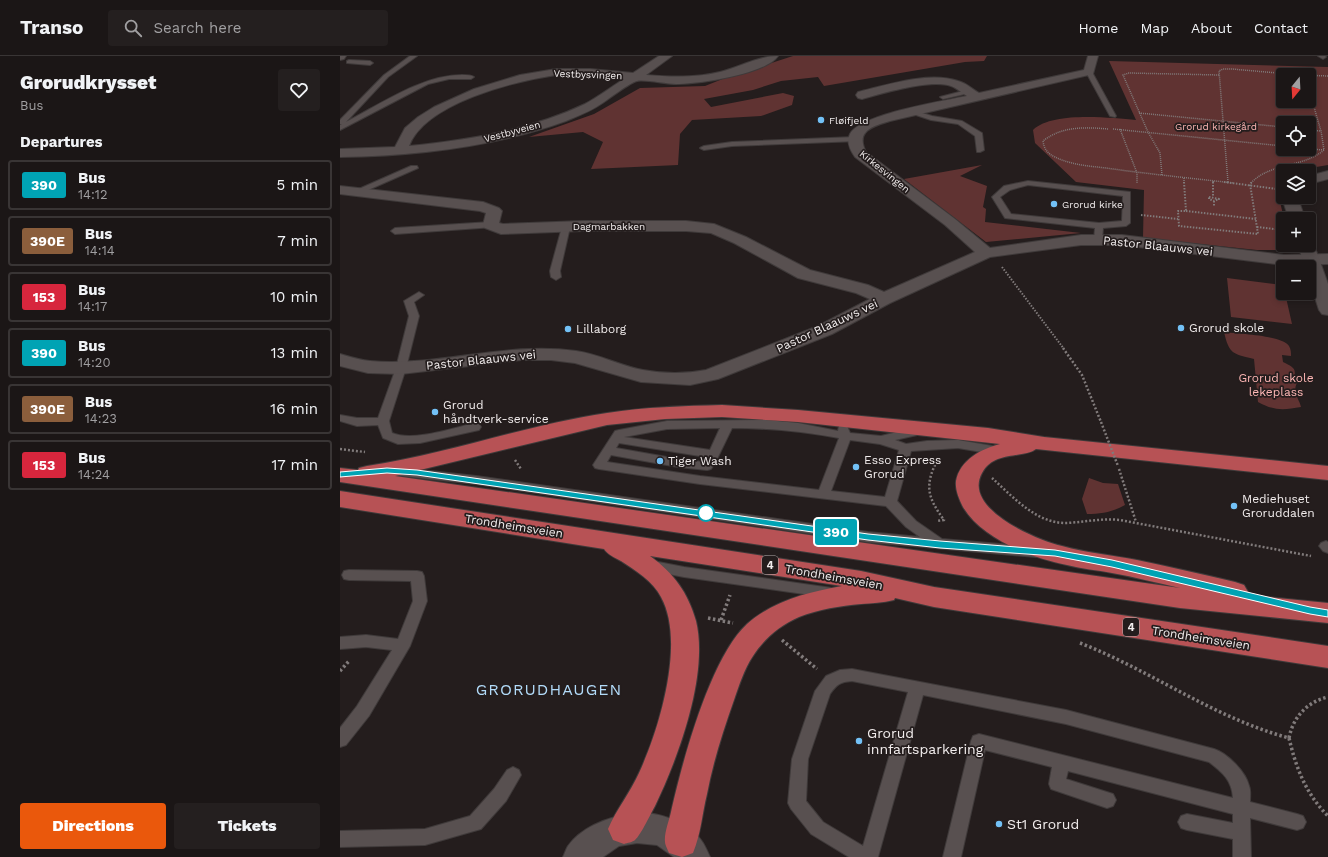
<!DOCTYPE html>
<html lang="en">
<head>
<meta charset="utf-8">
<style>
  body { margin:0; font-family:"Work Sans",sans-serif; background:#241f1f; color:#f1f3f6; height:100vh; display:flex; flex-direction:column; font-size:15px; white-space:nowrap }
  * { box-sizing:border-box; margin:0 }
  p { font-size:13px; color:#a09fa1 }
  .icon { flex:none; width:22px; height:22px; fill:none; stroke:currentColor; stroke-width:2; stroke-linecap:round; stroke-linejoin:round }
  .map { position:relative; flex:1; overflow:hidden }
  .details { display:flex; flex-direction:column; background:#1b1616; width:340px }
  .details>* { flex:none }
  .badge { padding:0 8px; border-radius:3px; font-size:14px; line-height:26px }
  .needle { width:26px; rotate:198deg }
  .tools { position:absolute; left:936px; top:12px; display:grid; gap:8px }
  .tools a { display:grid; place-items:center; width:40px; height:40px; border-radius:4px; background:#1b1616; box-shadow:0 2px 6px #0003,0 0 0 1px #393535; font-size:20px }
  .map>.badge { position:absolute; translate:-50% -50%; box-shadow:0 0 0 2px #fff }
  h2 { padding:0 20px; font-size:15px; line-height:36px }
  .round { display:grid; place-items:center; flex:none; width:42px; height:42px; border-radius:4px; background:#241f1f }
  .headline { display:flex; align-items:center; justify-content:space-between; height:68px; padding:0 20px }
  h1 { font-size:19px; font-weight:800; line-height:30px }
  .button { display:flex; gap:8px; margin-top:auto; padding:8px 20px }
  .button a { flex:1; height:46px; border-radius:4px; background:#ea580c; color:#fff; font-size:16px; font-weight:800; line-height:46px; text-align:center }
  .button a+a { background:#241f1f; color:#f1f3f6 }
  ul { padding:0; list-style:none }
  li { display:flex; align-items:center; gap:12px; height:50px; margin:0 8px 6px; padding:0 12px; border:2px solid #393535; border-radius:4px }
  li div { flex:1 }
  li b { display:block; font-size:15px }
  li em { font-style:normal }
  li .badge { min-width:44px; font-weight:700; text-align:center }
  header { display:flex; align-items:center; gap:24px; box-sizing:border-box; height:56px; padding:0 20px; background:#1b1616; border-bottom:1px solid #393535 }
  header strong { font-size:19px }
  nav { display:flex; gap:22px; margin-inline-start:auto; font-size:14px }
  .search { width:280px; height:36px; background:#241f1f; display:flex; align-items:center; gap:10px; box-sizing:border-box; padding:0 14px; border-radius:4px; color:#a09fa1; font-size:15px }
  main { display:flex; flex:1; min-height:0 }
  .map>svg:first-child { display:block }
  .green { fill:#603332; fill-rule:evenodd }
  .lines { fill:none; stroke-linecap:round; stroke-linejoin:round }
  .service-casing { stroke:#3f3a3a; stroke-width:2 }
  .minor-casing { stroke:#3f3a3a; stroke-width:2 }
  .tertiary-casing { stroke:#3f3a3a; stroke-width:2 }
  .trunk-casing { stroke:#3f3a3a; stroke-width:2 }
  .path-far3 { stroke:#817b7b; stroke-width:1.5; stroke-dasharray:1 1; stroke-linecap:butt }
  .path-far2 { stroke:#817b7b; stroke-width:2; stroke-dasharray:1.5 1.5; stroke-linecap:butt }
  .path-far1 { stroke:#817b7b; stroke-width:2.5; stroke-dasharray:2 2; stroke-linecap:butt }
  .path { stroke:#817b7b; stroke-width:3.5; stroke-dasharray:2.5 2.5; stroke-linecap:butt }
  .service { fill:#585050; fill-rule:evenodd }
  .minor { fill:#585050; fill-rule:evenodd }
  .tertiary { fill:#585050; fill-rule:evenodd }
  .trunk { fill:#b75255; fill-rule:evenodd }
  .path-bridge { stroke:#817b7b; stroke-width:2.5; stroke-dasharray:2 2; stroke-linecap:butt }
  .line { fill:#00a3b4; stroke:#fff }
  .poi-dot { fill:#73c1f6; stroke:#241d1d; stroke-width:1.5 }
  .stop-dot { fill:#fff; stroke:#00a3b4; stroke-width:2 }
  .labels { text-anchor:middle; stroke-width:3.5; stroke-linejoin:round; paint-order:stroke }
  .far-street-label { font-size:10px; fill:#f2eded; stroke:#241d1d }
  .far-poi-label { font-size:10px; fill:#f2eded; stroke:#241d1d; text-anchor:start }
  .far-park-label { font-size:10px; fill:#fdb6b4; stroke:#241d1d }
  .shield { fill:#241d1d; stroke:#b4afaf; stroke-width:1 }
  .shield-label { font-size:11px; font-weight:bold; fill:#f2eded }
  .street-label { font-size:12px; fill:#f2eded; stroke:#241d1d }
  .poi-label { font-size:12px; fill:#f2eded; stroke:#241d1d; text-anchor:start }
  .park-label { font-size:12px; fill:#fdb6b4; stroke:#241d1d }
  .near-poi-label { font-size:14px; fill:#f2eded; stroke:#241d1d; text-anchor:start }
  .near-neighbourhood-label { font-size:16px; letter-spacing:1px; fill:#b2dbf9; stroke:#241d1d }
</style>
</head>
<body>
<header>
<strong>Transo</strong>
<div class="search"><svg class="icon" aria-label="search" viewBox="0 0 24 24"><circle cx="10" cy="10" r="6"/><path d="M15 15l6 6"/></svg>Search here</div>
<nav><a>Home</a><a>Map</a><a>About</a><a>Contact</a></nav>
</header>
<main>
<section class="details">
<div class="headline"><div><h1>Grorudkrysset</h1><p>Bus</p></div><a class="round"><svg class="icon" aria-label="heart" viewBox="0 0 24 24"><path d="M12 20l-8-8c-3-5 5-10 8-4 3-6 11-1 8 4z"/></svg></a></div>
<h2>Departures</h2>
<ul>
<li><span class="badge" style="background:#00a3b4;color:#fff">390</span><div><b>Bus</b><p>14:12</p></div><em>5 min</em></li>
<li><span class="badge" style="background:#8b5e3c;color:#fff">390E</span><div><b>Bus</b><p>14:14</p></div><em>7 min</em></li>
<li><span class="badge" style="background:#d7263d;color:#fff">153</span><div><b>Bus</b><p>14:17</p></div><em>10 min</em></li>
<li><span class="badge" style="background:#00a3b4;color:#fff">390</span><div><b>Bus</b><p>14:20</p></div><em>13 min</em></li>
<li><span class="badge" style="background:#8b5e3c;color:#fff">390E</span><div><b>Bus</b><p>14:23</p></div><em>16 min</em></li>
<li><span class="badge" style="background:#d7263d;color:#fff">153</span><div><b>Bus</b><p>14:24</p></div><em>17 min</em></li>
</ul>
<div class="button"><a>Directions</a><a>Tickets</a></div>
</section>
<div class="map">
<svg width="988" height="801" viewBox="0 0 988 801">
  <rect width="100%" height="100%" fill="#241d1d"/>
  <path class="green" d="M 453,0 L 647,0 L 644,5 L 625,6 L 484,30 L 478,21 L 441,25 L 413,34 L 364,43 L 371,51 L 443,37 L 454,40 L 452,49 L 421,60 L 352,64 L 340,78 L 338,109 L 251,113 L 263,86 L 243,76 L 189,81 L 254,58 L 300,32 L 365,30 L 385,22 Z
    M 769,5 L 988,11 L 988,109 L 953,115 L 943,115 L 943,120 L 937,123 L 938,137 L 944,163 L 943,189 L 949,189 L 950,192 L 939,194 L 917,194 L 803,182 L 804,134 L 736,126 L 695,87 L 693,74 C 713,55 770,62 796,64 ZM 943,19 L 969,19 L 969,45 L 943,45 ZM 943,67 L 969,67 L 969,93 L 943,93 Z
    M 642,109 L 620,120 L 647,130 L 643,151 L 646,153 L 645,166 L 741,177 L 646,186 L 564,123 Z
    M 887,222 L 943,229 L 943,237 L 945,237 L 952,268 L 891,261 Z
    M 884,276 C 898,278 942,279 949,290 C 951,293 951,297 951,300 L 942,299 L 943,306 C 952,311 957,311 954,323 L 957,327 C 952,337 959,342 961,351 C 944,354 934,355 918,346 L 914,303 C 893,298 889,298 884,276 Z
    M 749,422 L 763,427 L 778,428 L 785,449 C 773,456 761,458 747,458 L 742,443 Z"/>
  <g class="lines">
    <defs>
      <path id="service" d="M 70,0 L 77,0 L 48,21 L 6,66 C 41,48 82,19 122,19 C 127,19 131,19 134,21 L 131,23 L 109,23 L 88,28 L 0,74 L 0,69 L 2,68 L 0,68 L 0,64 L 44,19 Z
        M 978,0 L 985,0 L 986,1 L 983,3 Z
        M 9,4 L 30,5 L 33,7 L 30,9 L 7,7 L 7,5 Z
        M 749,14 L 752,16 L 776,60 L 775,61 L 770,60 L 746,16 Z
        M 627,34 L 629,35 L 629,37 L 603,43 L 600,41 Z
        M 572,54 L 592,60 L 622,65 L 642,77 L 644,94 L 640,96 L 637,96 L 635,80 L 618,68 L 591,64 L 570,57 L 569,56 Z
        M 515,81 L 519,83 L 518,85 L 392,90 L 364,94 L 360,92 L 364,90 L 392,86 Z
        M 71,110 L 77,110 L 78,112 L 19,138 L 13,138 L 12,136 Z
        M 688,125 L 790,136 L 790,167 L 786,170 L 763,172 L 762,184 L 758,187 L 754,184 L 755,172 L 665,162 L 652,141 L 664,130 ZM 688,129 L 783,140 L 782,165 L 759,167 L 671,158 L 660,141 L 670,134 Z
        M 151,166 L 154,167 L 155,169 L 154,171 L 55,178 L 51,175 L 55,172 Z
        M 226,168 L 230,171 L 220,215 L 221,221 L 216,224 L 211,221 L 210,215 L 222,171 Z
        M 79,236 L 84,239 L 74,246 L 79,260 L 66,312 L 49,365 L 52,377 C 73,386 113,372 135,367 L 139,368 L 141,371 L 139,374 L 80,387 L 58,388 L 43,382 L 38,369 L 17,370 L 0,365 L 0,359 L 17,362 L 38,362 L 56,312 L 69,260 L 64,245 Z
        M 426,364 L 458,367 L 498,375 L 499,370 L 507,370 L 510,377 L 541,380 L 582,370 L 586,371 L 588,374 L 586,377 L 555,384 L 566,388 L 587,385 L 618,384 L 664,392 L 666,395 L 664,398 L 660,399 L 618,392 L 571,395 L 557,445 L 576,465 L 602,483 L 696,491 L 701,493 L 703,496 L 701,499 L 696,501 L 528,486 L 136,428 L 54,419 L 50,418 L 48,415 L 50,412 L 54,411 L 136,420 L 528,476 L 580,481 L 566,471 L 546,450 L 360,428 L 259,413 L 255,412 L 253,409 L 275,375 L 279,374 L 327,365 ZM 380,372 L 370,394 L 284,381 L 327,373 ZM 392,372 C 430,372 462,375 499,382 L 479,434 L 360,420 L 267,406 L 271,399 L 338,411 L 367,414 L 371,413 L 373,410 L 372,408 L 376,405 ZM 510,384 L 540,388 L 559,394 L 545,441 L 491,435 ZM 279,387 L 366,401 L 364,406 L 338,403 L 276,392 Z
        M 986,485 L 988,486 L 988,497 L 983,495 L 979,490 L 981,487 Z
        M 308,504 L 344,511 L 492,532 L 497,533 L 499,537 L 497,541 L 492,542 L 344,521 L 303,513 L 301,509 L 303,505 Z
        M 9,514 L 77,515 L 82,516 L 84,520 L 87,545 L 70,590 L 29,660 L 6,689 L 0,691 L 0,672 L 17,650 L 52,594 L 26,591 L 0,593 L 0,581 L 26,579 L 58,583 L 73,545 L 71,525 L 9,524 L 4,523 L 2,519 L 4,515 Z
        M 512,613 L 726,654 L 874,693 C 887,697 906,716 909,730 C 911,734 910,741 910,746 L 957,758 L 963,760 L 966,766 L 963,772 L 957,774 L 910,762 L 911,801 L 893,801 L 893,783 L 847,774 L 841,772 L 838,766 L 841,760 L 847,758 L 893,767 L 893,758 L 728,715 L 726,723 L 773,738 L 776,744 L 773,750 L 767,752 L 711,733 L 709,728 L 712,711 L 645,694 L 621,801 L 603,801 L 631,685 L 633,680 L 639,678 L 893,742 C 892,724 882,716 869,706 L 726,668 L 583,639 L 538,801 L 509,801 L 471,778 L 451,753 L 448,747 L 452,703 L 475,635 L 486,620 L 500,614 ZM 512,625 L 568,636 L 523,790 L 483,766 L 466,745 L 468,703 L 490,638 C 497,628 500,626 512,625 Z
        M 173,711 L 179,714 L 181,719 L 166,745 L 141,773 L 85,789 L 0,791 L 0,775 L 85,773 L 130,760 L 154,733 L 167,714 Z"/>
      <path id="minor" d="M 0,0 L 6,0 L 4,3 L 0,4 Z
        M 319,0 L 332,0 L 306,19 C 331,21 355,22 380,16 C 399,11 419,0 438,0 C 426,18 358,28 336,28 C 327,28 303,23 297,25 C 289,27 269,43 261,48 C 251,55 238,60 226,65 C 154,91 77,100 0,101 L 0,93 L 55,91 L 65,72 L 78,61 L 94,51 L 134,33 L 180,19 L 216,13 L 250,13 L 293,17 ZM 216,19 L 250,19 L 284,23 C 271,31 258,41 245,48 C 190,74 129,84 69,90 C 85,47 175,25 216,19 Z
        M 748,0 L 758,0 L 753,18 L 550,65 C 533,70 515,75 526,96 L 615,163 L 650,192 L 741,179 L 782,179 L 944,199 L 988,198 L 988,208 L 944,209 L 782,189 L 741,189 L 650,201 L 550,247 L 492,278 L 378,323 L 350,329 L 301,326 L 235,307 L 211,304 L 181,304 L 61,318 L 28,317 L 0,310 L 0,298 C 10,301 20,304 30,305 C 99,311 166,285 236,295 C 259,298 280,310 303,314 C 324,318 346,318 366,314 L 478,270 L 530,243 L 516,237 L 458,222 L 394,187 L 371,177 L 346,175 L 243,175 L 161,178 L 145,172 L 143,169 L 146,157 L 140,155 L 0,138 L 0,130 L 143,146 L 159,152 L 162,155 L 159,167 L 163,168 L 243,165 L 346,165 L 374,168 L 406,181 L 470,214 L 528,229 L 544,236 L 635,196 L 605,169 L 515,101 C 510,94 506,86 510,78 C 521,58 603,45 627,40 C 622,37 617,32 611,30 C 590,23 544,37 522,43 L 518,42 L 516,39 L 518,36 C 547,29 589,15 618,25 C 626,27 632,33 639,37 L 744,14 Z"/>
      <path id="tertiary" d="M 988,115 L 988,123 L 969,128 L 969,120 Z
        M 945,141 L 959,141 L 960,148 L 965,163 L 949,163 L 944,148 Z
        M 969,185 L 974,189 L 988,228 L 988,259 L 982,258 L 979,254 L 969,223 L 969,211 L 965,211 L 958,189 L 969,189 Z
        M 297,756 C 319,757 348,765 361,784 C 365,789 367,795 370,801 L 334,801 L 317,789 L 297,787 L 279,790 L 263,801 L 223,801 C 225,797 226,793 228,790 C 243,769 273,760 297,756 Z"/>
      <path id="trunk" d="M 382,349 L 458,354 L 648,372 L 704,381 L 988,410 L 988,424 L 696,393 C 683,403 654,394 642,417 C 622,453 697,484 722,490 C 747,497 772,499 797,504 C 830,511 862,518 895,526 L 904,529 L 908,536 L 906,539 L 988,547 L 988,567 L 840,552 L 0,426 L 0,412 L 18,414 L 19,412 L 27,410 C 108,398 186,369 267,357 C 305,351 344,350 382,349 ZM 382,361 L 458,366 L 660,388 C 641,393 620,404 616,425 C 615,434 619,443 623,451 C 642,483 692,502 727,509 C 742,513 757,514 772,517 C 795,521 817,527 840,532 L 55,420 L 267,369 L 325,363 Z
        M 0,435 L 521,515 L 594,531 L 988,590 L 988,612 L 594,551 L 555,542 L 554,544 C 543,547 532,547 521,548 C 500,550 479,553 459,561 C 440,569 424,583 413,600 C 404,613 399,630 394,644 C 383,675 373,706 367,738 C 362,758 361,778 353,797 L 342,801 L 329,797 C 328,794 325,789 325,786 C 324,777 329,765 331,756 C 342,707 370,602 407,568 C 433,545 468,536 502,530 L 310,500 C 334,517 348,537 356,565 C 369,619 338,702 315,750 C 311,757 301,779 295,784 C 293,786 287,787 284,788 L 273,784 L 268,773 C 276,754 290,737 299,717 C 319,674 346,586 321,541 C 313,525 295,514 281,505 C 275,502 267,498 264,493 L 0,451 Z"/>
    </defs>
    <use href="#service" class="service-casing"/>
    <use href="#minor" class="minor-casing"/>
    <use href="#tertiary" class="tertiary-casing"/>
    <use href="#trunk" class="trunk-casing"/>
    <path class="path-far3" d="M 961,19 L 988,20
      M 799,57 L 943,71
      M 768,73 C 745,71 722,70 703,85 C 704,93 708,98 715,101 C 731,109 749,110 766,112 C 808,118 850,122 893,127
      M 773,73 L 943,90
      M 780,73 L 797,117 L 797,127
      M 969,74 L 981,75
      M 969,93 L 984,94
      M 822,119 L 820,97 L 808,76 L 783,19 L 789,17 L 879,19
      M 844,122 L 844,127
      M 873,125 L 873,127
      M 888,126 L 879,15 L 883,13 L 892,13 L 960,19
      M 911,127 C 931,106 963,112 984,94 L 981,75 L 969,34"/>
    <path class="path-far2" d="M 844,126 L 846,155 L 838,155 L 839,170 L 918,178 L 910,128 L 912,126
      M 873,126 L 873,141
      M 884,126 L 937,133
      M 869,141 L 879,143 L 874,145 L 869,143 Z
      M 874,145 L 874,150
      M 846,155 L 916,163
      M 801,159 L 838,163
      M 917,171 L 943,174
      M 662,211 L 724,293"/>
    <path class="path-far1" d="M 723,292 L 742,319 L 761,366
      M 0,393 L 25,396
      M 175,404 L 181,413
      M 597,405 C 584,430 588,442 604,464 L 597,465
      M 779,413 L 796,466
      M 652,422 C 673,441 697,468 727,467 C 745,466 762,462 780,464 L 971,500"/>
    <path class="path" d="M 368,562 L 393,567
      M 381,564 L 390,539
      M 442,584 L 477,613
      M 740,587 C 812,615 874,662 949,682 C 953,661 967,646 988,641
      M 0,615 L 9,605
      M 949,682 C 956,712 966,738 988,760"/>
    <use href="#service" class="service"/>
    <use href="#minor" class="minor"/>
    <use href="#tertiary" class="tertiary"/>
    <use href="#trunk" class="trunk"/>
    <path class="path-bridge" d="M 761,366 L 778,410"/>
  </g>
  <path class="line" d="M 47,412 L 77,414 L 528,478 L 600,485 L 715,494 L 772,504 L 970,551 L 988,554 L 988,561 L 970,558 L 772,511 L 715,500 L 600,492 L 528,484 L 77,419 L 47,417 L 0,421 L 0,416 Z"/>
  <g class="poi-dot">
    <circle cx="481" cy="64" r="4"/>
    <circle cx="714" cy="148" r="4"/>
    <circle cx="841" cy="272" r="4"/>
    <circle cx="228" cy="273" r="4"/>
    <circle cx="95" cy="356" r="4"/>
    <circle cx="320" cy="405" r="4"/>
    <circle cx="516" cy="411" r="4"/>
    <circle cx="894" cy="450" r="4"/>
    <circle cx="519" cy="685" r="4"/>
    <circle cx="659" cy="768" r="4"/>
  </g>
  <circle class="stop-dot" cx="366" cy="457" r="8"/>
  <g class="labels">
    <g class="far-street-label">
      <text transform="translate(248 18) rotate(2)" y="4">Vestbysvingen</text>
      <text transform="translate(172 75) rotate(-15)" y="4">Vestbyveien</text>
      <text transform="translate(545 115) rotate(39)" y="4">Kirkesvingen</text>
      <text x="269" y="174">Dagmarbakken</text>
    </g>
    <g class="far-poi-label">
      <text x="489" y="68">Fløifjeld</text>
      <text x="722" y="152">Grorud kirke</text>
    </g>
    <g class="far-park-label">
      <text x="876" y="74">Grorud kirkegård</text>
    </g>
    <g class="shield">
      <rect x="422" y="500" width="16" height="18" rx="3"/>
      <rect x="783" y="562" width="16" height="18" rx="3"/>
    </g>
    <g class="shield-label">
      <text x="430" y="513">4</text>
      <text x="791" y="575">4</text>
    </g>
    <g class="street-label">
      <text transform="translate(818 190) rotate(6)" y="4">Pastor Blaauws vei</text>
      <text transform="translate(487 270) rotate(-25)" y="4">Pastor Blaauws vei</text>
      <text transform="translate(141 304) rotate(-6)" y="4">Pastor Blaauws vei</text>
      <text transform="translate(174 470) rotate(9)" y="4">Trondheimsveien</text>
      <text transform="translate(494 521) rotate(10)" y="4">Trondheimsveien</text>
      <text transform="translate(861 582) rotate(9)" y="4">Trondheimsveien</text>
    </g>
    <g class="poi-label">
      <text x="849" y="276">Grorud skole</text>
      <text x="236" y="277">Lillaborg</text>
      <text x="103" y="353">Grorud<tspan x="103" dy="14">håndtverk-service</tspan></text>
      <text x="524" y="408">Esso Express<tspan x="524" dy="14">Grorud</tspan></text>
      <text x="328" y="409">Tiger Wash</text>
      <text x="902" y="447">Mediehuset<tspan x="902" dy="14">Groruddalen</tspan></text>
    </g>
    <g class="park-label">
      <text x="936" y="326">Grorud skole<tspan x="936" dy="14">lekeplass</tspan></text>
    </g>
    <g class="near-poi-label">
      <text x="527" y="682">Grorud<tspan x="527" dy="16">innfartsparkering</tspan></text>
      <text x="667" y="773">St1 Grorud</text>
    </g>
    <g class="near-neighbourhood-label">
      <text x="209" y="639">GRORUDHAUGEN</text>
    </g>
  </g>
</svg>
<div class="tools">
<a><svg class="needle" viewBox="-14 -14 28 28"><path d="M0-13l5 13h-10z" fill="#e53935"/><path d="M0 13l5-13h-10z" fill="#a09fa1"/></svg></a>
<a><svg class="icon" aria-label="locate" viewBox="0 0 24 24"><circle cx="12" cy="12" r="6"/><path d="M12 2v4M12 18v4M2 12h4M18 12h4"/></svg></a>
<a><svg class="icon" aria-label="layers" viewBox="0 0 24 24"><path d="M12 4l9 5-9 5-9-5zM3 14l9 5 9-5"/></svg></a>
<a>+</a>
<a>−</a>
</div>
<b class="badge" style="left:496px;top:476px;background:#00a3b4;color:#fff">390</b>
</div>
</main>
</body>
</html>
